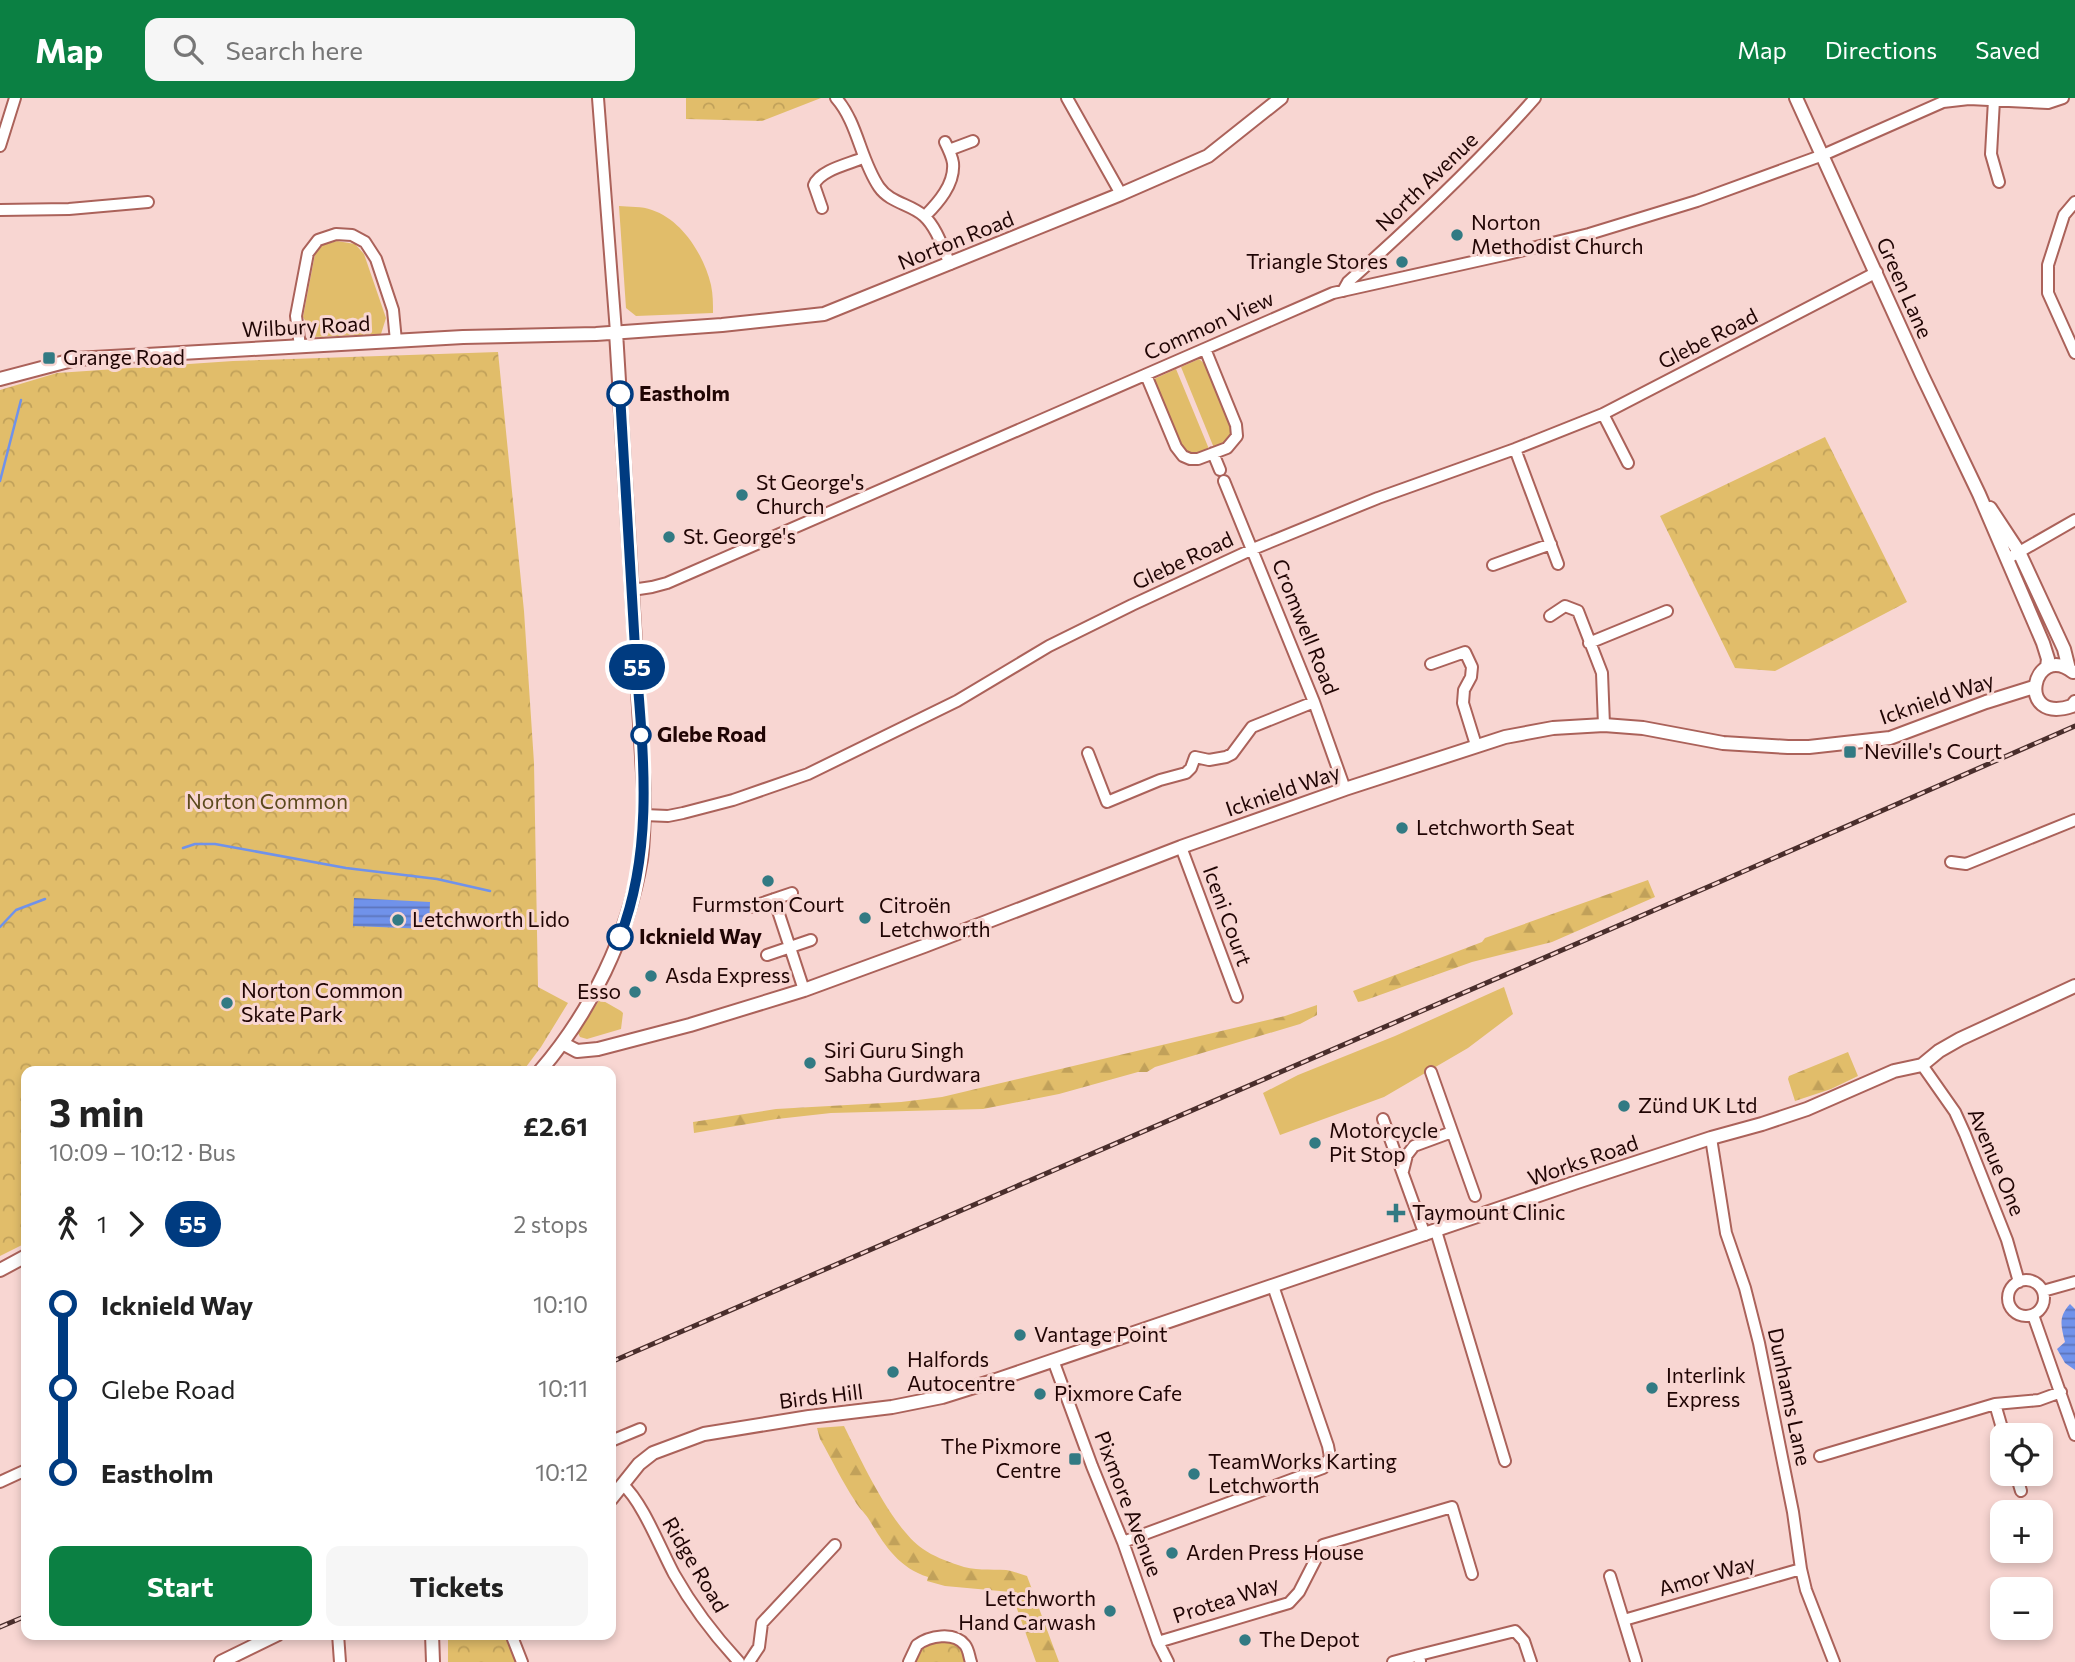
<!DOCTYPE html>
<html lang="en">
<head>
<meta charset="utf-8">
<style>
  body { margin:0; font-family:Commissioner,sans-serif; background:#f6f6f6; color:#222; height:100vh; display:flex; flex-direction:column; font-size:26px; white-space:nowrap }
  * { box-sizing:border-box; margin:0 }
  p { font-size:23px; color:#767676 }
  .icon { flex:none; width:38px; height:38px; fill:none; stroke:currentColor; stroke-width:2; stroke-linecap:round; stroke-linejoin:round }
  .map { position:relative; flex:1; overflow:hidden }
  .drawer { position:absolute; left:21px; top:968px; width:595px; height:574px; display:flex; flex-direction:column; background:#fff; border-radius:14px; box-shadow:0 4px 10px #0003 }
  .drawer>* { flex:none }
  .badge { padding:0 14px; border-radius:23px; font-size:24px; line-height:46px }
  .fabs { position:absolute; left:1990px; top:1325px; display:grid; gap:14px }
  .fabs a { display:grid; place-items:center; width:63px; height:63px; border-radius:14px; background:#fff; box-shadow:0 4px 10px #0003; font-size:35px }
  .map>.badge { position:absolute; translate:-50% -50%; box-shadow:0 0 0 4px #fff }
  .legs { display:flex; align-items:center; gap:10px; height:77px; padding:0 28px; font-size:23px }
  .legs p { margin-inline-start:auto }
  .overview { display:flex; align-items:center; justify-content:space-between; height:119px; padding:0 28px }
  h1 { font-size:38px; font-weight:700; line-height:52px }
  .button { display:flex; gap:14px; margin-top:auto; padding:14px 28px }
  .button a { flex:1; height:80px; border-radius:14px; background:#0b8043; color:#fff; font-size:28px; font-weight:700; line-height:80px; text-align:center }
  .button a+a { background:#f6f6f6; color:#222 }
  ul { padding:0 28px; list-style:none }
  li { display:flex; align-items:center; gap:24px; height:84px; font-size:26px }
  li i { display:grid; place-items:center; width:10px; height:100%; margin:0 9px; background:currentColor }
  li i::after { content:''; width:18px; height:18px; margin:-9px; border:5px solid; border-radius:50%; background:#fff }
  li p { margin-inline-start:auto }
  li:first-child i { background:linear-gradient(#0000 50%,currentColor 0) }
  li:last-child i { background:linear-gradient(currentColor 50%,#0000 0) }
  header { display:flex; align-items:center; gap:42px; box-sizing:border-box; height:98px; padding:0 35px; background:#0b8043; color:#fff }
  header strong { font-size:33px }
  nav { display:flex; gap:38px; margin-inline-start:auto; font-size:24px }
  .search { width:490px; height:63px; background:#f6f6f6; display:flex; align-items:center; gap:18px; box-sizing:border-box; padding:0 24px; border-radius:14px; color:#767676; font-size:26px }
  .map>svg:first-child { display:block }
  .grass { fill:#e1bd6a }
  .forest { fill:url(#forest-firs) }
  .park { fill:url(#park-crowns) }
  .water { fill:url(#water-rules) }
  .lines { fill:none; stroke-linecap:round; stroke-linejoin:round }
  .stream { stroke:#7092ea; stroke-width:2.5 }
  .minor-casing { stroke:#ab625a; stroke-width:14 }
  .tertiary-casing { stroke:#ab625a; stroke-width:16 }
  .minor { stroke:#fff; stroke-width:10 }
  .tertiary { stroke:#fff; stroke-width:12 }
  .rail-casing { stroke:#4a2e2c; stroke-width:5 }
  .rail { stroke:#f8d6d2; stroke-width:2.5; stroke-dasharray:8; stroke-linecap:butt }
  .line-1-casing { stroke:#fff; stroke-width:16 }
  .line-1 { stroke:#003b80; stroke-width:10 }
  .poi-dot { fill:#327a83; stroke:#f8d6d2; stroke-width:2.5 }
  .stop-1-dot { fill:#fff; stroke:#003b80; stroke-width:3.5 }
  .labels { text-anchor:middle; stroke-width:6; stroke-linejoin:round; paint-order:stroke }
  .street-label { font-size:21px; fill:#200504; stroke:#f8d6d2 }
  .poi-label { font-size:21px; fill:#200504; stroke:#f8d6d2; text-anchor:start }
  .stop-label { font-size:21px; font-weight:bold; fill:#200504; stroke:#f8d6d2; text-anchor:start }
  .park-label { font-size:21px; fill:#5b491c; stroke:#f8d6d2 }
</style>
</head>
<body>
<header>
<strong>Map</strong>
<div class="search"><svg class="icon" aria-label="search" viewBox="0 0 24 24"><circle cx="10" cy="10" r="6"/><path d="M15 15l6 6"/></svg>Search here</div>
<nav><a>Map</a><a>Directions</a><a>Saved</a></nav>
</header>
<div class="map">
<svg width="2075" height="1564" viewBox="0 0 2075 1564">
  <defs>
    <pattern id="forest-firs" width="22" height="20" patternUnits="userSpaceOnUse" patternTransform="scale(1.75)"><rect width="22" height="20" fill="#e1bd6a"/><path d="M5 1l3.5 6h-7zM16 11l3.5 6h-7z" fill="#c1a15a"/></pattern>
    <pattern id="park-crowns" width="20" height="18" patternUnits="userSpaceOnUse" patternTransform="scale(1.75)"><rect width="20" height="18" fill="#e1bd6a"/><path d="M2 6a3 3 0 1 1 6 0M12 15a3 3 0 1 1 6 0" fill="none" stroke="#c1a15a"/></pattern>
    <pattern id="water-rules" width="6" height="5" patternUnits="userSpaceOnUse" patternTransform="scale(1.75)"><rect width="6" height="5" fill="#7092ea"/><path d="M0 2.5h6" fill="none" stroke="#5c75bb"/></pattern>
  </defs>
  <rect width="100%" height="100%" fill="#f8d6d2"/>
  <path class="grass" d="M 619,108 C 629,109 642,108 652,112 C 682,122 704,157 711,187 C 713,196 713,206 713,215 L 636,218 L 626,210 Z
    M 337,143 L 355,146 L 364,156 L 386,220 L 381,236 L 314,239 L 303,219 L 315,156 L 323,147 Z
    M 1199,261 L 1206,267 L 1231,322 L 1232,337 L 1224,346 L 1214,350 L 1181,269 Z
    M 1176,271 L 1209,351 C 1197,355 1189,359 1180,348 L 1153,285 L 1154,281 Z
    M 1504,889 L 1513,916 L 1468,950 L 1384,999 L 1280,1037 L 1263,995 L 1298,977 L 1395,938 Z
    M 600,901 L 621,913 L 623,915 L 621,931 L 587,941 L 580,939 L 578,935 Z"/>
  <path class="forest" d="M 1648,782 L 1655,799 L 1552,844 L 1472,864 L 1363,903 L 1358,904 L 1353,893 L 1482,844 L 1485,840 Z
    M 1317,907 L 1317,917 L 1300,926 L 1155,969 L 1147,974 L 1138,974 L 1059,996 L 983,1011 L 831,1015 L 777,1021 L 694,1035 L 693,1024 L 776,1011 L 901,1004 L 942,999 L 1285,918 Z
    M 1848,954 L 1858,978 L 1831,991 L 1795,1003 L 1788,981 L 1789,978 Z
    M 844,1328 C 861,1362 892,1430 923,1451 C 933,1458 946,1463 958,1467 C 974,1473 990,1471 1006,1472 C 1013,1473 1020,1476 1027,1478 L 1059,1564 L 1036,1564 L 1011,1494 L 945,1488 L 927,1483 L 928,1479 C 897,1469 884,1446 868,1420 C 864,1414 858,1409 855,1403 C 842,1383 832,1362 820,1341 L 817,1330 Z"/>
  <path class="park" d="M 686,0 L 821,0 L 762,23 L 686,21 Z
    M 498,254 L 524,513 L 534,665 L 538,889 L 568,905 L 541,949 L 523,973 L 505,973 L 503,969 L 488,973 L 26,973 L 26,1145 L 0,1158 L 0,292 L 57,275 L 233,263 Z
    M 1825,339 L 1907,504 L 1775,573 L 1735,570 L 1660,418 Z
    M 448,1537 L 506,1537 L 518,1564 L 448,1564 Z
    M 945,1543 L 961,1548 L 967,1564 L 913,1564 L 918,1553 L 925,1545 Z"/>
  <path class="water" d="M 354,800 L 430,804 L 429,831 L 353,828 Z
    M 2070,1206 L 2075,1211 L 2075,1272 L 2065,1265 L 2057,1251 L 2065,1244 C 2061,1228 2058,1219 2070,1206 Z"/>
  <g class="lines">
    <path class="stream" d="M 0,383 L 21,302
      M 183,750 L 195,746 L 215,746 L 346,770 L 437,781 L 490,793
      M 0,829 L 16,812 L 45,801"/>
    <defs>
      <path id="minor" d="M 598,0 L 616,234
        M 836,0 C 858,25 860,61 879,89 C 890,105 911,106 924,118 C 937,130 943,151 950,166
        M 1067,0 L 1121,96
        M 1994,2 L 1991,56 L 1999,84
        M 0,48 L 15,0
        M 949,52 L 973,43
        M 2075,104 L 2064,117 L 2048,167 L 2048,195 L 2075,255
        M 822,110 L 814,87 C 820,72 849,66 863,60
        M 0,112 L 69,111 L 148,104
        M 925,118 C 938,105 955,86 953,65 C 952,58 948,50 945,44
        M 1343,193 L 1348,184 C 1413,126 1477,66 1535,0
        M 300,248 L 296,218 L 308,155 L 318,142 L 336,136 L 352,137 L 365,144 L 376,161 L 393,212 L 396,243
        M 1146,277 L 1176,349 L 1183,358 L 1190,361 L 1198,361 L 1227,350 L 1237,338 L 1236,327 L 1205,251
        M 1603,316 L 1628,365
        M 1515,351 L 1558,466
        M 1213,355 L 1220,372
        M 1224,383 L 1314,604 L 1345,691
        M 2007,461 L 2075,422
        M 1493,467 L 1551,446
        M 632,492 L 652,489 L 667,485 L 1333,195 L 1508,156 L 1589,136 L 1697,103 L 1823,57 L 1943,4 L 1969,1 L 2048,5 L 2063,0
        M 1550,518 L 1565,508 L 1578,513 L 1602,575 L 1604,627
        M 1589,545 L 1667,513
        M 1431,566 L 1465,554 L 1472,569 L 1471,579 L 1464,592 L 1463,605 L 1476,647
        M 1088,655 L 1107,704 L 1160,682 L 1186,675 L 1191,670 L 1195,659 L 1209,662 L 1226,659 L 1232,656 L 1252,629 L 1314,604
        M 644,717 L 668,718 L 683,715 L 733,702 L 808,676 L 957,603 L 1049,548 L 1132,507 L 1253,451 L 1378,400 L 1515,351 L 1603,316 L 1877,174
        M 1181,749 L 1237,899
        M 1951,764 L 1966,766 L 2075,722
        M 774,801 L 804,892
        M 751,809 L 792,795
        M 767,857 L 811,842
        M 1922,967 L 1955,1014 L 1965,1036 L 2007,1142 L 2019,1184
        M 1431,974 L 1475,1098
        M 1383,1021 L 1425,1137
        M 1711,1040 L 1726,1135 L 1745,1190 L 1759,1245 L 1793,1414 L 1801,1471 L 1806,1492 L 1834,1564
        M 1403,1073 L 1407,1057 L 1414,1048 L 1452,1034
        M 1436,1133 L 1505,1363
        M2008 1200a18 18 0 1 1 36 0a18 18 0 1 1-36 0Z
        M 2043,1193 L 2075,1184
        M 2033,1217 L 2075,1337
        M 1053,1262 L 1092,1368 L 1123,1444 L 1158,1544 L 1168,1564
        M 1995,1306 L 2004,1337
        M 611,1343 L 640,1331
        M 1820,1358 L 1995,1306 L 2039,1302 L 2061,1294
        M 2016,1376 L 2021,1393
        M 0,1384 L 26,1372
        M 623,1387 C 642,1403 661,1452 674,1476 C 692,1508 714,1537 739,1564
        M 1123,1444 L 1323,1370 L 1330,1359 L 1328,1348 L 1273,1188
        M 1610,1478 L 1636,1563
        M 1624,1522 L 1801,1471
        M 338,1536 L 340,1564
        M 511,1536 L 522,1564
        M 1158,1544 L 1289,1505 L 1299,1494 L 1323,1447 L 1452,1409 L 1472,1476
        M 1419,1557 L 1515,1533 L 1524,1543 L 1531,1564
        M 749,1564 L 759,1549 L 762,1525 L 835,1447
        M 909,1564 L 917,1547 C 929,1538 954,1533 965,1547 C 969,1552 969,1559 971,1564
        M 1393,1564 L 1419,1557 L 1420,1563"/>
      <path id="tertiary" d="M 1796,0 L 1922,277 L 1979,396 L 2043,545 L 2048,561 L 2047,569
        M 0,281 L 76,261 L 463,239 L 596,236 L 722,227 L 824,216 L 1121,96 L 1208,58 L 1281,0
        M 1990,410 L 2019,454 L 2064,551 L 2069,571
        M 2073,574 C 2033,543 2014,627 2072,608 L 2075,604
        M 564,946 L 577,953 L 598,951 L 690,927 L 804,892 L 924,848 L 1181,749 L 1345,691 L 1505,639 L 1553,630 L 1604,627 L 1643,630 L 1723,645 L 1788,649 L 1809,649 L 1890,640 L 1986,604 L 2034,589
        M 540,973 C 591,914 628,838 641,761 C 644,738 644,715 644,691 L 616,234
        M 0,1172 L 26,1158
        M 611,1401 L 639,1366 L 653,1355 L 704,1336 L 809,1319 L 892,1309 L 942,1299 L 996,1282 L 1577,1084 L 1711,1040 L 1762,1026 L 1807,1011 L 1894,973 L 1922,967 L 1939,953 L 1960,941 L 2075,888
        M 432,1536 L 433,1564
        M 221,1564 L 278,1536"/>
    </defs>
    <use href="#minor" class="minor-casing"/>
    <use href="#tertiary" class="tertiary-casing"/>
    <use href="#minor" class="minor"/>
    <use href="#tertiary" class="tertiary"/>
    <defs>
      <path id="rail" d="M 611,1264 L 1717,785 L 2075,628
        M 0,1529 L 26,1518"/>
    </defs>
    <use href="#rail" class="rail-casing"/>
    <use href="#rail" class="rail"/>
  </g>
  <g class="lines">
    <defs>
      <path id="line-1" d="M 620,296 C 625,381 630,465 635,550 C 642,647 656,746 620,839"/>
    </defs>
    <use href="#line-1" class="line-1-casing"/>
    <use href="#line-1" class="line-1"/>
  </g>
  <g class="poi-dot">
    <circle cx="1457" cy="137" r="7"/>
    <circle cx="1402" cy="164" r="7"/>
    <rect x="42" y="253" width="14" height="14" rx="3.5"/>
    <circle cx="742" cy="397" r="7"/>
    <circle cx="669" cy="439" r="7"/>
    <rect x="1843" y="647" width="14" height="14" rx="3.5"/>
    <circle cx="1402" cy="730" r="7"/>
    <circle cx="768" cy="783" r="7"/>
    <circle cx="865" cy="820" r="7"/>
    <circle cx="398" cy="822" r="7"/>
    <circle cx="651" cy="878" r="7"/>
    <circle cx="635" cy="894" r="7"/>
    <circle cx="227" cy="905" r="7"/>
    <circle cx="810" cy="965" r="7"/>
    <circle cx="1624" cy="1008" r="7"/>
    <circle cx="1315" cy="1045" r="7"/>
    <path d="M1392.5 1104.5h7v7h7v7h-7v7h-7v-7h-7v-7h7z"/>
    <circle cx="1020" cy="1237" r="7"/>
    <circle cx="893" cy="1274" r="7"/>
    <circle cx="1652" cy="1290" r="7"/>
    <circle cx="1040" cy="1296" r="7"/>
    <rect x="1068" y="1354" width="14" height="14" rx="3.5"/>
    <circle cx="1194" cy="1376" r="7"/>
    <circle cx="1172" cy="1455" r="7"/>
    <circle cx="1110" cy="1513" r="7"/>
    <circle cx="1245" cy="1542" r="7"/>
  </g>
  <g class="stop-1-dot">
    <circle cx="620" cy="296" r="12"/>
    <circle cx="641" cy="637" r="9"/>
    <circle cx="620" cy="839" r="12"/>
  </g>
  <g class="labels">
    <g class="street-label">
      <text transform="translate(1427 84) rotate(-44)" y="7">North Avenue</text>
      <text transform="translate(956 143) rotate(-22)" y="7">Norton Road</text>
      <text transform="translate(1904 190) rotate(66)" y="7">Green Lane</text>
      <text transform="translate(1209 228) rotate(-24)" y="7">Common View</text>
      <text transform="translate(306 229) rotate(-3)" y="7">Wilbury Road</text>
      <text transform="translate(1708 241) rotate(-27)" y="7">Glebe Road</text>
      <text transform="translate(1183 463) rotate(-25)" y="7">Glebe Road</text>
      <text transform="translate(1305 529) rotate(68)" y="7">Cromwell Road</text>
      <text transform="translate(1937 601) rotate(-19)" y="7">Icknield Way</text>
      <text transform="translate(1283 693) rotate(-19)" y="7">Icknield Way</text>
      <text transform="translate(1227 818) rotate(70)" y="7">Iceni Court</text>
      <text transform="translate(1583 1063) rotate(-19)" y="7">Works Road</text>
      <text transform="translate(1996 1064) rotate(67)" y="7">Avenue One</text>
      <text transform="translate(821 1299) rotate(-7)" y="7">Birds Hill</text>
      <text transform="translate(1789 1299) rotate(78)" y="7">Dunhams Lane</text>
      <text transform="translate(1128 1406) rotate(69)" y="7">Pixmore Avenue</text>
      <text transform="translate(695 1467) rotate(59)" y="7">Ridge Road</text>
      <text transform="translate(1707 1478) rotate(-16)" y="7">Amor Way</text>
      <text transform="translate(1226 1502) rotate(-18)" y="7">Protea Way</text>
    </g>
    <g class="poi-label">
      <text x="1471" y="132">Norton<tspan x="1471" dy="24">Methodist Church</tspan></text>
      <text x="1388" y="171" text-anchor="end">Triangle Stores</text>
      <text x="63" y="267">Grange Road</text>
      <text x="756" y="392">St George's<tspan x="756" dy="24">Church</tspan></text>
      <text x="683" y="446">St. George's</text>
      <text x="1864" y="661">Neville's Court</text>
      <text x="1416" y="737">Letchworth Seat</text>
      <text x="768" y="814" text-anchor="middle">Furmston Court</text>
      <text x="879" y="815">Citroën<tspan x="879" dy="24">Letchworth</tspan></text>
      <text x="412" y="829">Letchworth Lido</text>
      <text x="665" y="885">Asda Express</text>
      <text x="241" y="900">Norton Common<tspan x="241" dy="24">Skate Park</tspan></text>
      <text x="621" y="901" text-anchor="end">Esso</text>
      <text x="824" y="960">Siri Guru Singh<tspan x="824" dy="24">Sabha Gurdwara</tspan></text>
      <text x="1638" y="1015">Zünd UK Ltd</text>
      <text x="1329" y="1040">Motorcycle<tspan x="1329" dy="24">Pit Stop</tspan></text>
      <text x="1412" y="1122">Taymount Clinic</text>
      <text x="1034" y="1244">Vantage Point</text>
      <text x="907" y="1269">Halfords<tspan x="907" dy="24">Autocentre</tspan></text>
      <text x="1666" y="1285">Interlink<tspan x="1666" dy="24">Express</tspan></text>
      <text x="1054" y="1303">Pixmore Cafe</text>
      <text x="1061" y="1356" text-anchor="end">The Pixmore<tspan x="1061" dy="24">Centre</tspan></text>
      <text x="1208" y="1371">TeamWorks Karting<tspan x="1208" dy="24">Letchworth</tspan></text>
      <text x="1186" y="1462">Arden Press House</text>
      <text x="1096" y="1508" text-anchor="end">Letchworth<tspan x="1096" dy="24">Hand Carwash</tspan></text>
      <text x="1259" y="1549">The Depot</text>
    </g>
    <g class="stop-label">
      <text x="639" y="303">Eastholm</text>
      <text x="657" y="644">Glebe Road</text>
      <text x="639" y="846">Icknield Way</text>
    </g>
    <g class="park-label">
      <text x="267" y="711">Norton Common</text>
    </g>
  </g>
</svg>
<div class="fabs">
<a><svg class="icon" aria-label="locate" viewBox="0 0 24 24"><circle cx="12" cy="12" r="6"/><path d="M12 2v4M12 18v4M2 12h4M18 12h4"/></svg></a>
<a>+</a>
<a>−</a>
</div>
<b class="badge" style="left:637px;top:569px;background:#003b80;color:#fff">55</b>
<section class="drawer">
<div class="overview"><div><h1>3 min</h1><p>10:09 – 10:12 · Bus</p></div><b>£2.61</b></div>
<div class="legs"><svg class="icon" aria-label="walk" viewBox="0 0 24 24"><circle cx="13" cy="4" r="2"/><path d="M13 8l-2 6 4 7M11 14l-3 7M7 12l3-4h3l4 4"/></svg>1<svg class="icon" aria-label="forward" viewBox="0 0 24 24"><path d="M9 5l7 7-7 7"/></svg><b class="badge" style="background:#003b80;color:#fff">55</b><p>2 stops</p></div>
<ul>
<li><i style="color:#003b80"></i><b>Icknield Way</b><p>10:10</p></li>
<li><i style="color:#003b80"></i><span>Glebe Road</span><p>10:11</p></li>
<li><i style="color:#003b80"></i><b>Eastholm</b><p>10:12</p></li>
</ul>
<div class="button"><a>Start</a><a>Tickets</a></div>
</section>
</div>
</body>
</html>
